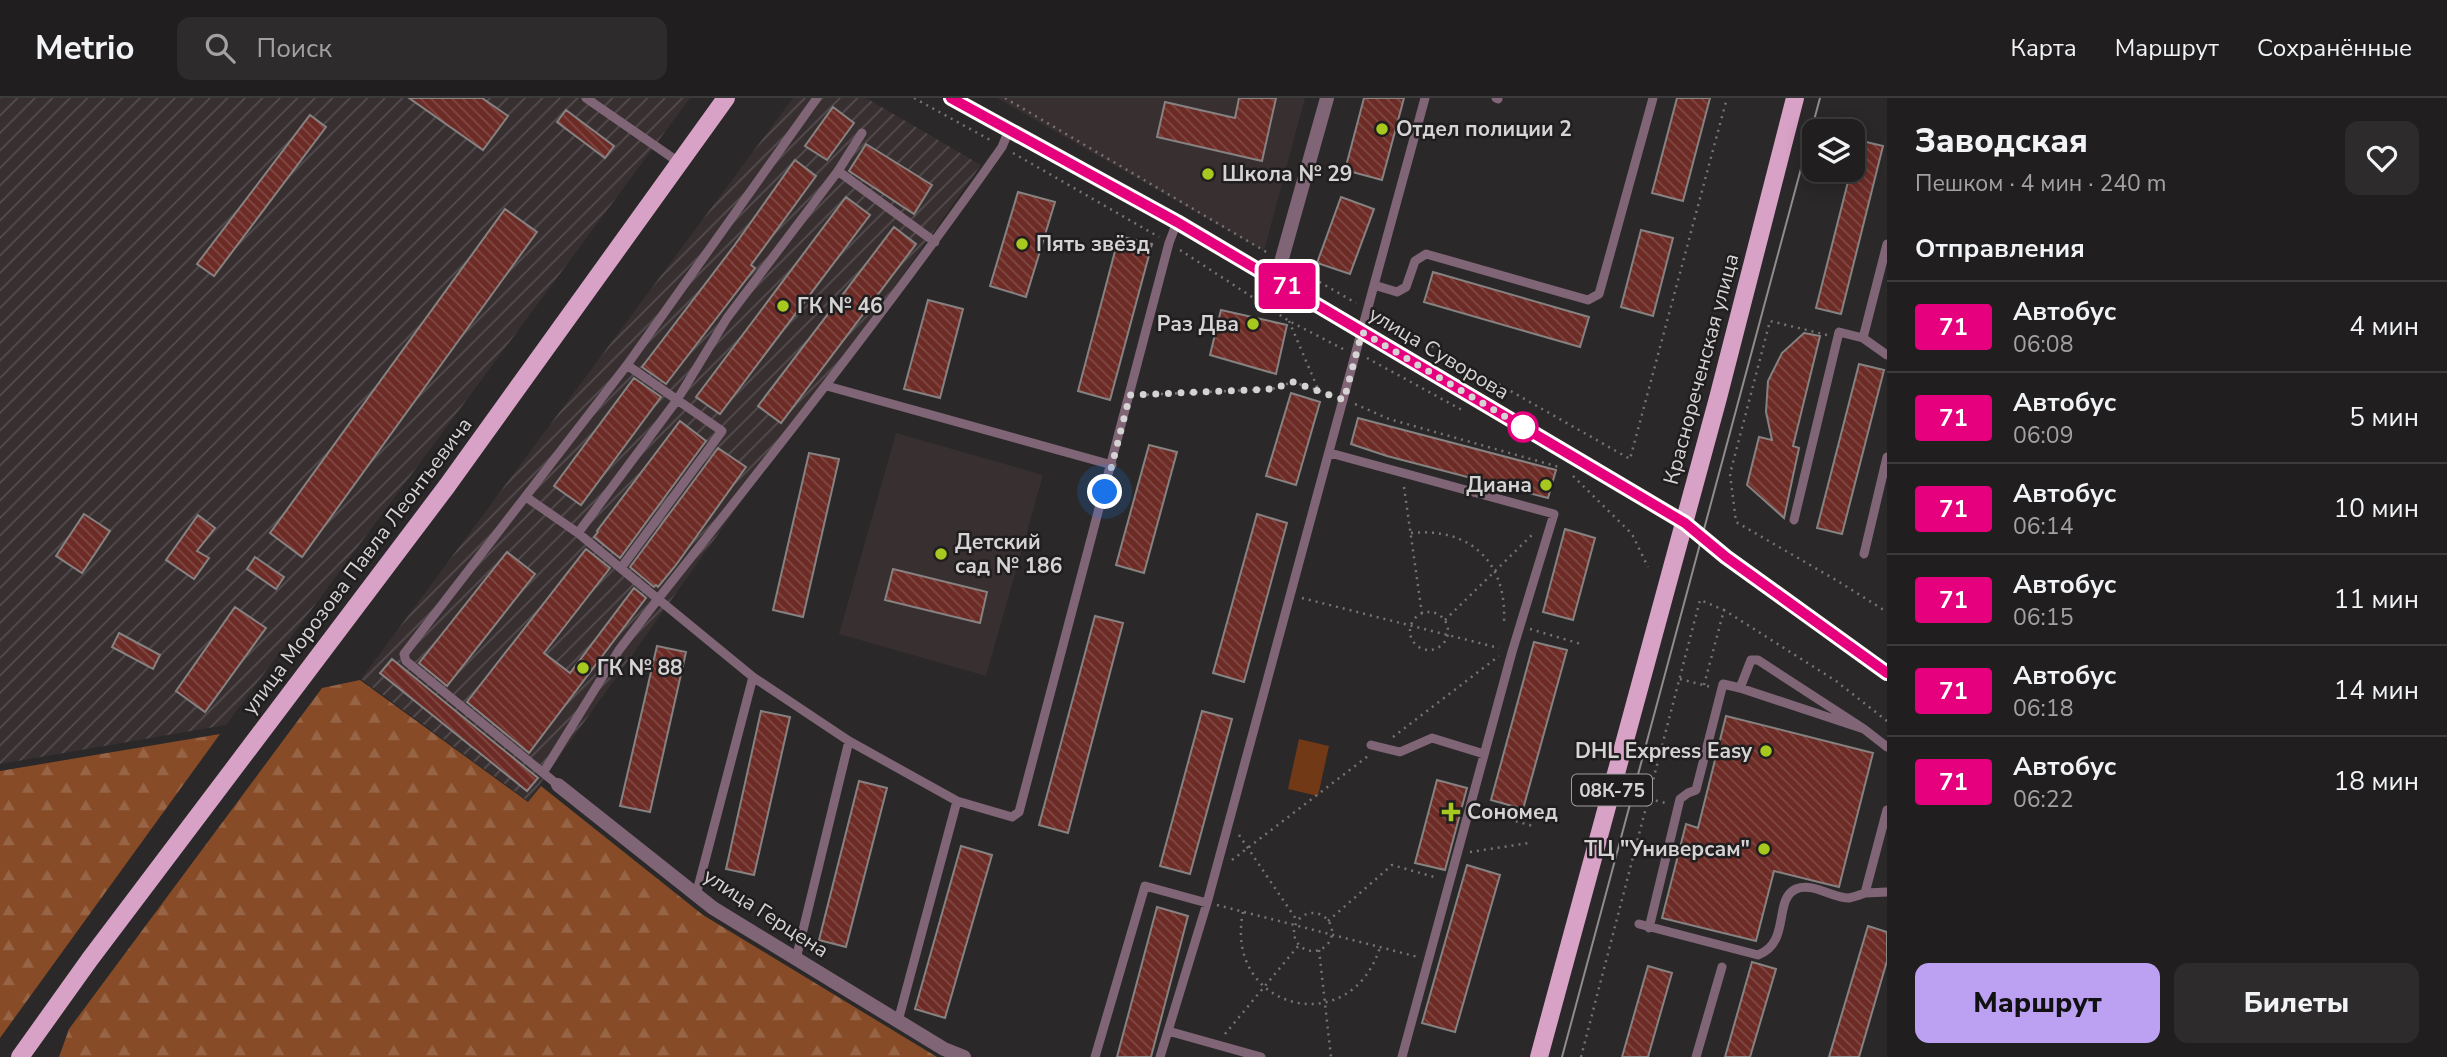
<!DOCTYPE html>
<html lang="ru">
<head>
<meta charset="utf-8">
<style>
  body { margin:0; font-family:"Nunito Sans",sans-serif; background:#2d2b2b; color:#f1f3f6; height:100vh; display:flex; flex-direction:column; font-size:26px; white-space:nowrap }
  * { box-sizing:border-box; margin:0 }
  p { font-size:23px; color:#a2a2a4 }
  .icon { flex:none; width:38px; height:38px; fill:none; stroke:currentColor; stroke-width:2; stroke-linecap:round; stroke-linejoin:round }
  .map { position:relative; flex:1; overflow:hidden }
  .side { display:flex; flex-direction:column; background:#201e1e; width:560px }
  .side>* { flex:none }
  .badge { padding:0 14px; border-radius:5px; font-size:24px; line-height:46px }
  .fabs { position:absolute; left:1802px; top:21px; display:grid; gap:14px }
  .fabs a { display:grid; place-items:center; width:63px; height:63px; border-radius:14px; background:#201e1e; box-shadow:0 4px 18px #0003,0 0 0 2px #3d3c3c; font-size:35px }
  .you { position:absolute; width:35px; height:35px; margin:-18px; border:5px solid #fff; border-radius:50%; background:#1a73e8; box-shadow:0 0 0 10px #1a73e833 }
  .map>.badge { position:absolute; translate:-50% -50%; box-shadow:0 0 0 4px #fff }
  h2 { padding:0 28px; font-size:26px; line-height:63px }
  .round { display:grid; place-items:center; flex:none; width:74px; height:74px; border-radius:14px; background:#2d2b2b }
  .headline { display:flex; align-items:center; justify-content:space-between; height:119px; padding:0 28px }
  h1 { font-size:33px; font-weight:800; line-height:52px }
  .cta { display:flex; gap:14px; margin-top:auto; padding:14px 28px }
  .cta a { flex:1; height:80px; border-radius:14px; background:#bca0f2; color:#111; font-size:28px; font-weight:800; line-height:80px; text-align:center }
  .cta a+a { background:#2d2b2b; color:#f1f3f6 }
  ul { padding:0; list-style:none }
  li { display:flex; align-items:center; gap:21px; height:91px; padding:0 28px; border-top:2px solid #3d3c3c }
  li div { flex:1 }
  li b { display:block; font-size:26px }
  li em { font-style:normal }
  li .badge { min-width:77px; font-weight:700; text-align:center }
  header { display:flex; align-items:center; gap:42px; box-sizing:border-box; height:98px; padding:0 35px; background:#201e1e; border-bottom:2px solid #3d3c3c }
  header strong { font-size:33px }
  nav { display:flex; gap:38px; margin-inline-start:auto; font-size:24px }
  .search { width:490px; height:63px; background:#2d2b2b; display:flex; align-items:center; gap:18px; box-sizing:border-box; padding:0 24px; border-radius:14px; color:#a2a2a4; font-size:26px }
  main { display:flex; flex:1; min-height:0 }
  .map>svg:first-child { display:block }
  .built { fill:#382f31 }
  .industrial { fill:url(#industrial-furrows) }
  .forest { fill:url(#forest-firs) }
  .pitch { fill:#713916 }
  .building { fill:url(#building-back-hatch); stroke:#868282; stroke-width:2 }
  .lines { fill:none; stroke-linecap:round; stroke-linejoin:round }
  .path { stroke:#767474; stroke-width:2.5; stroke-dasharray:2 5; stroke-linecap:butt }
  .lane { stroke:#806577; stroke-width:9 }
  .street { stroke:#806577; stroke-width:14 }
  .secondary { stroke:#b287a4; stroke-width:14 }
  .primary { stroke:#d8a1c6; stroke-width:18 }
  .tram { stroke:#8e8c8c; stroke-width:2 }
  .line-casing { stroke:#fff; stroke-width:16 }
  .line { stroke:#e6007e; stroke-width:10 }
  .walk { stroke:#d5d3d3; stroke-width:7; stroke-dasharray:0 12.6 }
  .poi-dot { fill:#a7c81f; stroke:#211e1f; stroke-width:2.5 }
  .stop-dot { fill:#fff; stroke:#e6007e; stroke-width:3.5 }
  .labels { text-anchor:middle; stroke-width:5; stroke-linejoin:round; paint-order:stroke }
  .shield { fill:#211e1f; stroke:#9f9d9d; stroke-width:2 }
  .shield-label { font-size:19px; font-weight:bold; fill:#d5d3d3 }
  .poi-label { font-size:21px; font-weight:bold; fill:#d5d3d3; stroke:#211e1f; text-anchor:start }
  .street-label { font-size:21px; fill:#d5d3d3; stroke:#211e1f }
</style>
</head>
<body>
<header>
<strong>Metrio</strong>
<div class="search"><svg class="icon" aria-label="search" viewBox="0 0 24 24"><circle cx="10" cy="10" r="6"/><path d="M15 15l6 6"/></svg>Поиск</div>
<nav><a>Карта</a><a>Маршрут</a><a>Сохранённые</a></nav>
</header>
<main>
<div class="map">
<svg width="1887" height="959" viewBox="0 0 1887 959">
  <defs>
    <pattern id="industrial-furrows" width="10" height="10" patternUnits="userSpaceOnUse" patternTransform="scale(1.75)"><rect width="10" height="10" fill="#382f31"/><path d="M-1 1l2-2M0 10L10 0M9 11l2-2" fill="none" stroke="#544c4e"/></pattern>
    <pattern id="forest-firs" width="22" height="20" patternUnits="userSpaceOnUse" patternTransform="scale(1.75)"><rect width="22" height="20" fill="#874b27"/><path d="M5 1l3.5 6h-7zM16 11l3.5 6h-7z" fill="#976445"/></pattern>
    <pattern id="building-back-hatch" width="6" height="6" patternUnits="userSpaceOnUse" patternTransform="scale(1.75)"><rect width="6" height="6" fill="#6d2b26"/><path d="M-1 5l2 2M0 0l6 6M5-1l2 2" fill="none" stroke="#814945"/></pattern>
  </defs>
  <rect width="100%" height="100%" fill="#2a2828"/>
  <path class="built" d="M 997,0 L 1305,0 L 1264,153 Z
    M 896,335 L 1043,377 L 986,578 L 839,536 Z"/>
  <path class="industrial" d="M 0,0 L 690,0 L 226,627 L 0,666 Z
    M 793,0 L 866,0 L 981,67 L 528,703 L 361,581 Z"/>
  <path class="forest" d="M 360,582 L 528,704 L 541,688 L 703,817 L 937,959 L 59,959 L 69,931 L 322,590 Z
    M 220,636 L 0,940 L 0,673 Z"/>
  <path class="pitch" d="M 1299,641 L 1329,648 L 1318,698 L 1288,691 Z"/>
  <path class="building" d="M 409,0 L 482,0 L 508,18 L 483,52 Z
    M 1239,0 L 1276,0 L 1262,63 L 1157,39 L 1165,4 L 1235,20 Z
    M 1364,0 L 1404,0 L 1382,82 L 1345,72 Z
    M 1677,0 L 1710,0 L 1683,103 L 1652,95 Z
    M 833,9 L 854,25 L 827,62 L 805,48 Z
    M 566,12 L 614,48 L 605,60 L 557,24 Z
    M 310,17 L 326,29 L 214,178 L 197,166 Z
    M 1858,42 L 1883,48 L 1841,216 L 1816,210 L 1851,72 L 1853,72 Z
    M 866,46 L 932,87 L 914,116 L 849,73 Z
    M 795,62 L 816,78 L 751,167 L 755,170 L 666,286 L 642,269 L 734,148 Z
    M 1018,94 L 1055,104 L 1026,199 L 990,188 Z
    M 846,99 L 870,117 L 720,316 L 696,299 Z
    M 1341,99 L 1374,111 L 1350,176 L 1317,165 Z
    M 505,111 L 537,134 L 302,459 L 270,435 Z
    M 894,129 L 916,146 L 781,325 L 758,308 Z
    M 1641,132 L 1673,140 L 1653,218 L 1621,209 Z
    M 1119,138 L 1152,146 L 1110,302 L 1078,293 Z
    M 1433,174 L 1589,219 L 1580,249 L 1424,204 Z
    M 928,202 L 963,211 L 940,300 L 904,291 Z
    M 1221,212 L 1287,227 L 1276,276 L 1210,257 Z
    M 1804,235 L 1820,238 L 1793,348 L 1799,350 L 1784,420 L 1747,387 L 1759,339 L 1772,342 L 1766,314 L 1768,283 L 1782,255 Z
    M 1859,266 L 1884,272 L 1842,436 L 1817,430 Z
    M 634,280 L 661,299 L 581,407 L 554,388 Z
    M 1291,295 L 1320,304 L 1296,387 L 1266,378 Z
    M 1358,320 L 1556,372 L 1548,400 L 1387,358 L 1351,346 Z
    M 680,323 L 706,343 L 620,460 L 594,439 L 598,434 L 597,433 Z
    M 1149,347 L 1177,354 L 1144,475 L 1116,467 Z
    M 718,350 L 746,369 L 676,467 L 658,489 L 656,487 L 654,489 L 630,469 Z
    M 809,355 L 839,361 L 803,519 L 773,512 Z
    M 84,416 L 110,433 L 82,475 L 56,458 Z
    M 1257,416 L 1287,425 L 1244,584 L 1213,575 Z
    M 198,417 L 215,430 L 197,453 L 209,460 L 194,481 L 166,462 Z
    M 1565,431 L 1595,440 L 1573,522 L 1543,514 Z
    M 586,451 L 610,470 L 544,555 L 570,575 L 634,490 L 646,500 L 529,655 L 467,604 Z
    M 507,454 L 535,476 L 447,588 L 419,565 Z
    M 255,459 L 284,479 L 276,491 L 247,471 Z
    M 893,471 L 987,494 L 980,525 L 885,502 Z
    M 235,509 L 266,530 L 205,614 L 176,593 Z
    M 1095,518 L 1123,525 L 1068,735 L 1039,727 Z
    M 119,535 L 160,557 L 153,571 L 112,549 Z
    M 1534,544 L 1567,552 L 1523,711 L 1491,702 Z
    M 657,548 L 686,554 L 650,714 L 620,708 Z
    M 392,561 L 538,680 L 527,693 L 380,575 Z
    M 761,613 L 790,619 L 754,777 L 726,771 Z
    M 1202,613 L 1232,621 L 1190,776 L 1160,768 Z
    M 1726,618 L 1873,655 L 1839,789 L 1774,773 L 1756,843 L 1662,820 L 1686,726 L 1698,730 Z
    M 1437,682 L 1467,690 L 1445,772 L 1415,765 Z
    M 859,683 L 887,690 L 846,849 L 819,842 Z
    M 961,748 L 992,757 L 945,920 L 915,911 Z
    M 1467,767 L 1500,777 L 1455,934 L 1422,925 Z
    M 1157,809 L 1188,818 L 1151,959 L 1117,959 Z
    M 1868,828 L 1887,834 L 1887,863 L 1859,959 L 1829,959 Z
    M 1752,864 L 1776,871 L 1750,959 L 1725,959 Z
    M 1648,868 L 1672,875 L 1648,959 L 1622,959 Z"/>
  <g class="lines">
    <path class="path" d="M 914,0 L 992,43
      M 1005,0 L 1268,155
      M 1013,55 L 1159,139
      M 1180,152 L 1289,223 L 1345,252
      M 1295,170 L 1356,205
      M 1377,217 L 1630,361 L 1727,0
      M 1289,223 L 1318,291
      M 1827,237 L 1770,223 L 1730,376 L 1736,424 L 1836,482 L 1887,514
      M 1367,260 L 1462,312
      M 1140,297 L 1272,291 L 1293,284 L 1333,297
      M 1355,306 L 1389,321 L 1559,369
      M 1573,378 L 1632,436 L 1648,469
      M 1404,389 L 1422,516
      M 1411,435 C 1470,429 1507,464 1504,524 L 1507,524
      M 1302,500 L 1499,550
      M1410 533a19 19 0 1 1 38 0a19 19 0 1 1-38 0Z
      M 1445,522 L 1535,434
      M 1530,531 L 1581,546
      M 1680,581 L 1711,589
      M 1704,587 L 1724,512 L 1836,583 L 1887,623
      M 1393,639 L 1499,558
      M 1649,701 L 1666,705
      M 1482,714 L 1533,728
      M 1239,737 L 1298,824
      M 1470,754 L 1529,745
      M 1232,762 L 1368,658
      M 1217,807 L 1418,859
      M 1243,814 C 1223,912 1351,944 1380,849
      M1294 834a19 19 0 1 1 38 0a19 19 0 1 1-38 0Z
      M 1328,823 L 1392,767 L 1438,780
      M 1319,852 L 1331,959
      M 1225,936 L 1299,847
      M 1581,959 L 1700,502 L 1724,512"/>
    <path class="lane" d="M 586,0 L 680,65
      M 1425,0 L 1374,187 L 1397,194 L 1406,189 L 1415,163 L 1426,156 L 1588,202 L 1599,196 L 1653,0
      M 1496,0 L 1498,1
      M 1009,32 L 1002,49 C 893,204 776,352 658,501 L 753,579 L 849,643 L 957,703 L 1012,719 L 1019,714 L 1169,145 L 1177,124
      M 862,35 L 838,73 L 935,144
      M 1863,240 L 1887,146
      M 827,288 L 1112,367
      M 1330,355 L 1554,416 L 1512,554 L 1402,959
      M 526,399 L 578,435 L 658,501 L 619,552 L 543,675
      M 1794,422 L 1839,234 L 1863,240 L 1887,257
      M 578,435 L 677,302 L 727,220 L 838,73
      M 1864,456 L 1887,359
      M 621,470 L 722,333 L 627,267
      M 1740,590 L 1751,562 L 1758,562 L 1864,631 L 1887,649
      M 1371,647 L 1400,654 L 1432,640 L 1484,656
      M 558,687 L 406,563 L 404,556 L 627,267 L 817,0
      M 1865,795 L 1887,794
      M 696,797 L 753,579
      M 1639,826 L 1758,857 C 1791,845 1773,801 1796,791 C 1813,784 1832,800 1849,800 C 1854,799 1860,797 1865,795 L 1887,712
      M 1649,830 L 1680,701 L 1688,695 L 1696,692 L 1723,586 L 1740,590 L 1864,631
      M 796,861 L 849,643
      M 898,923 L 957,703
      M 1168,933 L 1261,959
      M 1095,959 L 1145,788 L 1207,805
      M 1160,959 L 1207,805 L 1374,187
      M 1696,959 L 1722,869"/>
    <path class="street" d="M 1276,182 L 1327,0
      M 558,687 L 713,810 L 944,951 L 964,959"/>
    <path class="secondary" d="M 951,0 L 1177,124 L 1685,425 L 1726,459 L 1887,575"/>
    <path class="primary" d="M 20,959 L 90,861 L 447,388 L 726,0
      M 1539,959 L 1718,300 L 1795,0"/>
    <path class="tram" d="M 1562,959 L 1820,0"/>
  </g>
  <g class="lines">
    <defs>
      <path id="line" d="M 951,0 L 1177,124 L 1685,425 L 1726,459 L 1887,575"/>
    </defs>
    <use href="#line" class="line-casing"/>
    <use href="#line" class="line"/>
    <path class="walk" d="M 1105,394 L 1130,297 L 1272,291 L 1293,284 L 1344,302 L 1362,234 L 1523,329"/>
  </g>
  <g class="poi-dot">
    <circle cx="1382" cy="31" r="7"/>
    <circle cx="1208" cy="76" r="7"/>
    <circle cx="1022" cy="146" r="7"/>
    <circle cx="783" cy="208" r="7"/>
    <circle cx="1253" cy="226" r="7"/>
    <circle cx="1546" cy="387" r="7"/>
    <circle cx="941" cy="456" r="7"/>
    <circle cx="583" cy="570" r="7"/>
    <circle cx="1766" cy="653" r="7"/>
    <path d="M1447.5 703.5h7v7h7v7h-7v7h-7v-7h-7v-7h7z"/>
    <circle cx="1764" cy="751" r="7"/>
  </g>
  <circle class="stop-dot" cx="1523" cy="329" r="14"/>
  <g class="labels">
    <rect class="shield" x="1572" y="676.5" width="80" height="31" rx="5"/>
    <g class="shield-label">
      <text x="1612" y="699">08К-75</text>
    </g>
    <g class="poi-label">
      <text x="1396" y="38">Отдел полиции 2</text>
      <text x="1222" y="83">Школа № 29</text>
      <text x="1036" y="153">Пять звёзд</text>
      <text x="797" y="215">ГК № 46</text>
      <text x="1239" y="233" text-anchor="end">Раз Два</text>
      <text x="1532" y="394" text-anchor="end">Диана</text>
      <text x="955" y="451">Детский<tspan x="955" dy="24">сад № 186</tspan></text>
      <text x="597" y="577">ГК № 88</text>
      <text x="1752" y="660" text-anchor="end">DHL Express Easy</text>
      <text x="1467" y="721">Сономед</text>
      <text x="1750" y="758" text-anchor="end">ТЦ "Универсам"</text>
    </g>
    <g class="street-label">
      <text transform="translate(1439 255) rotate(31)" y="7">улица Суворова</text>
      <text transform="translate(1701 271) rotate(-75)" y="7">Краснореченская улица</text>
      <text transform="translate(357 468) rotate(-53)" y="7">улица Морозова Павла Леонтьевича</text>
      <text transform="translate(766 815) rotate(33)" y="7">улица Герцена</text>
    </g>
  </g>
</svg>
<div class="fabs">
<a><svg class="icon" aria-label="layers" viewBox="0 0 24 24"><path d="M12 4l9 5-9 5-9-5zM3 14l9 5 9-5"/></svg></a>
</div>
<div class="you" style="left:1105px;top:394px"></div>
<b class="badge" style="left:1287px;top:188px;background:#e6007e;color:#fff">71</b>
</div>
<section class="side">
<div class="headline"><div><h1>Заводская</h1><p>Пешком · 4 мин · 240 m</p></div><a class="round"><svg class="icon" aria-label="heart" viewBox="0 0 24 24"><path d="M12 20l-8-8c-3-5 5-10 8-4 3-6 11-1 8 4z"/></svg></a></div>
<h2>Отправления</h2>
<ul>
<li><span class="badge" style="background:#e6007e;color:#fff">71</span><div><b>Автобус</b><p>06:08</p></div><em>4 мин</em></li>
<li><span class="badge" style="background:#e6007e;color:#fff">71</span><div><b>Автобус</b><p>06:09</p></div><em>5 мин</em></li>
<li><span class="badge" style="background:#e6007e;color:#fff">71</span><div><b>Автобус</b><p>06:14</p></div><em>10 мин</em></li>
<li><span class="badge" style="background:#e6007e;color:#fff">71</span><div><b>Автобус</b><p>06:15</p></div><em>11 мин</em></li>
<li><span class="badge" style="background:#e6007e;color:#fff">71</span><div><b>Автобус</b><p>06:18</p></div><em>14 мин</em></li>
<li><span class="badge" style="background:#e6007e;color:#fff">71</span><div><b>Автобус</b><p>06:22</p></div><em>18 мин</em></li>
</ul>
<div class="cta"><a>Маршрут</a><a>Билеты</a></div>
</section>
</main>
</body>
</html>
